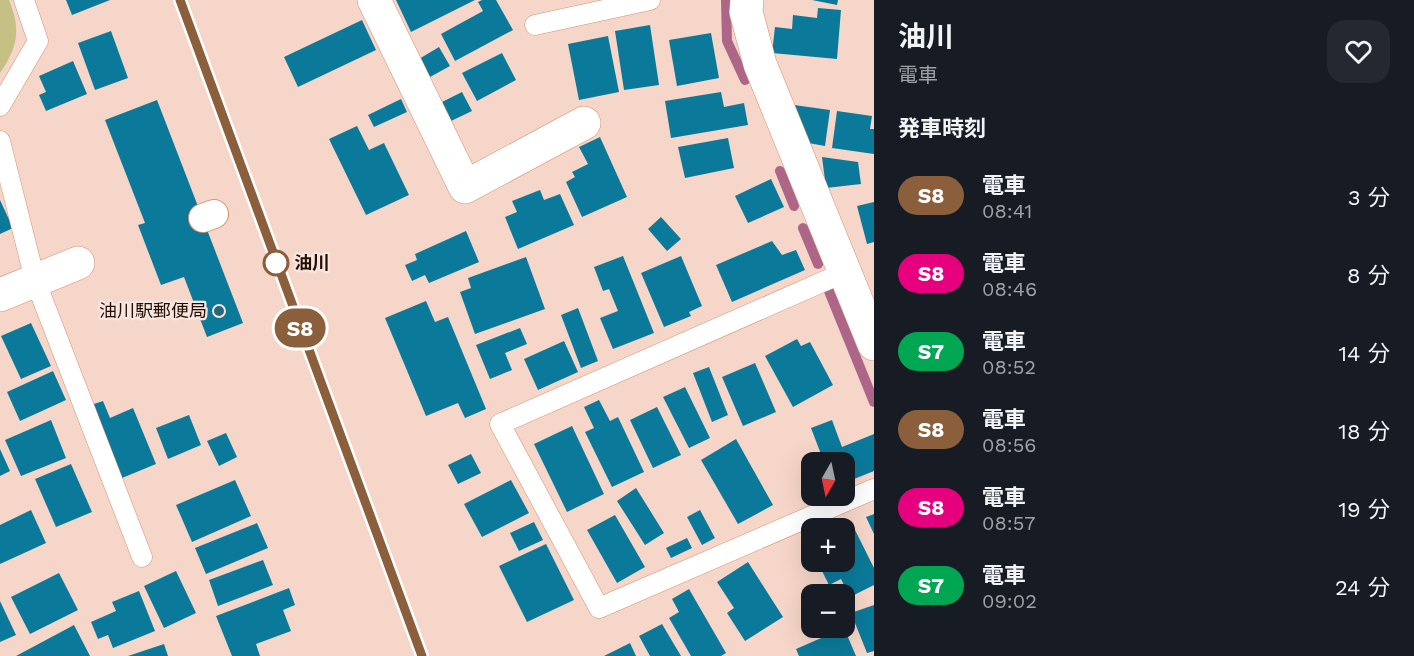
<!DOCTYPE html>
<html lang="ja">
<head>
<meta charset="utf-8">
<style>
  body { margin:0; font-family:"Work Sans","Noto Sans JP",sans-serif; background:#242831; color:#f1f3f6; height:100vh; display:flex; flex-direction:column; font-size:22px; white-space:nowrap }
  * { box-sizing:border-box; margin:0 }
  p { font-size:20px; color:#9ea1a6 }
  .icon { flex:none; width:33px; height:33px; fill:none; stroke:currentColor; stroke-width:2; stroke-linecap:round; stroke-linejoin:round }
  .map { position:relative; flex:1; overflow:hidden }
  .sheet { display:flex; flex-direction:column; background:#171b24; width:540px }
  .sheet>* { flex:none }
  .badge { padding:0 12px; border-radius:20px; font-size:21px; line-height:39px }
  .needle { width:39px; rotate:189deg }
  .buttons { position:absolute; left:801px; top:452px; display:grid; gap:12px }
  .buttons a { display:grid; place-items:center; width:54px; height:54px; border-radius:12px; background:#171b24; box-shadow:0 6px 24px #0002; font-size:30px }
  .map>.badge { position:absolute; translate:-50% -50%; box-shadow:0 0 0 3px #fff }
  h2 { padding:0 24px; font-size:22px; line-height:54px }
  .round { display:grid; place-items:center; flex:none; width:63px; height:63px; border-radius:18px; background:#242831 }
  .head { display:flex; align-items:center; justify-content:space-between; height:102px; padding:0 24px }
  h1 { font-size:28px; font-weight:700; line-height:45px }
  ul { padding:0; list-style:none }
  li { display:flex; align-items:center; gap:18px; height:78px; padding:0 24px }
  li div { flex:1 }
  li b { display:block; font-size:22px }
  li em { font-style:normal }
  li .badge { min-width:66px; font-weight:700; text-align:center }
  main { display:flex; flex:1; min-height:0 }
  .map>svg:first-child { display:block }
  .green { fill:#c5c185 }
  .lines { fill:none; stroke-linecap:round; stroke-linejoin:round }
  .stream { stroke:#ad6687; stroke-width:10 }
  .building { fill:#0b7a9a }
  .service-casing { stroke:#d88f6e; stroke-width:21 }
  .pedestrian-casing { stroke:#d88f6e; stroke-width:30 }
  .minor-casing { stroke:#d88f6e; stroke-width:34 }
  .tertiary-casing { stroke:#d88f6e; stroke-width:34 }
  .service { stroke:#fff; stroke-width:20 }
  .pedestrian { stroke:#fff; stroke-width:28 }
  .minor { stroke:#fff; stroke-width:33 }
  .tertiary { stroke:#fff; stroke-width:33 }
  .rail { stroke:#4d3126; stroke-width:4.5 }
  .line-casing { stroke:#fff; stroke-width:14 }
  .line { stroke:#8b5e3c; stroke-width:9 }
  .stop-dot { fill:#fff; stroke:#8b5e3c; stroke-width:3 }
  .poi-dot { fill:#28667c; stroke:#f7e7e0; stroke-width:2 }
  .labels { text-anchor:middle; stroke-width:4.5; stroke-linejoin:round; paint-order:stroke }
  .stop-label { font-size:18px; font-weight:bold; fill:#280d02; stroke:#f7e7e0; text-anchor:start }
  .poi-label { font-size:18px; fill:#280d02; stroke:#f7e7e0; text-anchor:end }
</style>
</head>
<body>
<main>
<div class="map">
<svg width="874" height="656" viewBox="0 0 874 656">
  <rect width="100%" height="100%" fill="#f6d6c9"/>
  <path class="green" d="M 0,0 L 9,0 C 21,29 18,47 0,73 Z"/>
  <g class="lines">
    <path class="stream" d="M 726,1 L 727,41 L 745,80
      M 780,171 L 794,206
      M 803,228 L 818,264
      M 829,291 L 874,402"/>
  </g>
  <path class="building" d="M 66,0 L 110,0 L 72,15 Z
    M 396,0 L 475,0 L 411,32 Z
    M 482,0 L 496,0 L 513,30 L 455,61 L 441,34 L 483,11 L 478,2 Z
    M 812,0 L 838,0 L 837,5 Z
    M 818,8 L 841,10 L 837,59 L 772,53 L 775,27 L 792,29 L 793,15 L 817,18 Z
    M 362,20 L 376,50 L 298,87 L 284,57 Z
    M 650,25 L 659,85 L 624,90 L 615,31 Z
    M 111,31 L 128,78 L 95,90 L 78,43 Z
    M 711,33 L 719,78 L 677,86 L 669,40 Z
    M 608,36 L 619,92 L 579,100 L 568,44 Z
    M 439,47 L 450,66 L 430,77 L 419,59 Z
    M 502,53 L 516,80 L 477,101 L 462,73 Z
    M 73,61 L 87,94 L 46,111 L 39,95 L 46,92 L 39,76 Z
    M 462,92 L 472,111 L 451,121 L 442,102 Z
    M 721,92 L 724,107 L 744,103 L 748,125 L 671,138 L 665,101 Z
    M 401,99 L 407,112 L 374,127 L 368,115 Z
    M 157,100 L 243,323 L 207,337 L 184,277 L 161,285 L 138,225 L 145,223 L 105,120 Z
    M 794,105 L 830,110 L 825,146 L 803,142 Z
    M 837,111 L 872,116 L 870,129 L 874,129 L 874,154 L 832,148 Z
    M 357,126 L 369,150 L 384,143 L 409,195 L 366,215 L 329,139 Z
    M 600,137 L 627,197 L 582,217 L 566,182 L 575,177 L 572,172 L 588,164 L 579,147 Z
    M 728,138 L 734,168 L 685,178 L 678,147 Z
    M 822,157 L 858,162 L 861,184 L 826,188 Z
    M 771,179 L 784,207 L 748,223 L 735,196 Z
    M 540,190 L 544,200 L 560,194 L 574,225 L 518,249 L 505,217 L 517,212 L 512,201 Z
    M 0,200 L 13,228 L 0,234 Z
    M 874,202 L 874,242 L 867,244 L 857,206 Z
    M 661,217 L 681,239 L 667,251 L 648,229 Z
    M 466,231 L 479,262 L 429,283 L 425,275 L 412,281 L 405,265 L 417,260 L 415,254 Z
    M 772,241 L 782,255 L 796,250 L 805,270 L 732,302 L 716,265 Z
    M 623,256 L 654,333 L 613,349 L 600,318 L 618,311 L 609,289 L 603,291 L 594,267 Z
    M 681,256 L 702,306 L 689,312 L 691,316 L 664,327 L 641,273 Z
    M 526,257 L 545,309 L 475,334 L 460,292 L 471,288 L 468,278 Z
    M 426,301 L 435,322 L 448,317 L 486,409 L 465,418 L 458,403 L 426,416 L 385,318 Z
    M 578,308 L 598,361 L 581,368 L 561,315 Z
    M 31,323 L 51,366 L 21,379 L 1,336 Z
    M 520,328 L 527,344 L 505,353 L 512,370 L 490,379 L 476,345 Z
    M 797,339 L 801,346 L 810,342 L 833,385 L 793,407 L 765,356 Z
    M 564,341 L 578,372 L 538,390 L 524,359 Z
    M 755,363 L 776,412 L 743,426 L 722,377 Z
    M 709,367 L 728,415 L 712,422 L 693,373 Z
    M 53,371 L 66,400 L 20,421 L 7,392 Z
    M 685,387 L 710,438 L 689,448 L 663,397 Z
    M 599,400 L 610,421 L 618,417 L 644,472 L 612,487 L 585,432 L 594,428 L 584,407 Z
    M 103,401 L 110,418 L 133,408 L 156,464 L 122,478 L 91,405 Z
    M 657,407 L 681,455 L 653,468 L 630,420 Z
    M 189,415 L 201,445 L 168,459 L 156,428 Z
    M 51,420 L 66,458 L 21,476 L 5,440 Z
    M 832,420 L 842,447 L 874,434 L 874,471 L 844,483 L 844,462 L 824,462 L 811,428 Z
    M 572,426 L 604,494 L 567,512 L 534,444 Z
    M 226,433 L 237,457 L 219,466 L 207,441 Z
    M 736,439 L 773,505 L 738,524 L 701,460 Z
    M 0,449 L 10,471 L 0,476 Z
    M 471,454 L 481,473 L 458,484 L 448,465 Z
    M 71,464 L 92,512 L 56,527 L 35,479 Z
    M 812,464 L 812,489 L 801,469 Z
    M 235,480 L 251,516 L 192,542 L 176,505 Z
    M 511,480 L 529,513 L 482,537 L 464,504 Z
    M 636,488 L 664,533 L 645,545 L 617,501 Z
    M 31,510 L 46,543 L 0,564 L 0,525 Z
    M 700,510 L 715,538 L 702,545 L 687,517 Z
    M 874,514 L 874,534 L 866,517 Z
    M 615,515 L 645,567 L 617,583 L 587,530 Z
    M 534,522 L 543,540 L 519,551 L 510,533 Z
    M 257,523 L 268,548 L 206,574 L 195,548 Z
    M 852,524 L 874,568 L 874,585 L 850,597 L 841,579 L 829,585 L 817,561 L 844,561 L 844,528 Z
    M 687,538 L 692,548 L 671,558 L 666,548 Z
    M 546,544 L 574,600 L 527,622 L 499,566 Z
    M 263,560 L 273,585 L 218,606 L 209,580 Z
    M 748,562 L 783,617 L 745,641 L 727,613 L 734,608 L 717,582 Z
    M 176,571 L 196,613 L 164,628 L 144,586 Z
    M 59,573 L 78,610 L 30,634 L 11,597 Z
    M 289,588 L 295,605 L 283,610 L 291,631 L 256,644 L 260,656 L 232,656 L 216,616 Z
    M 689,589 L 726,653 L 721,656 L 691,656 L 669,618 L 679,612 L 672,599 Z
    M 139,591 L 155,631 L 113,648 L 108,635 L 98,639 L 91,622 L 116,611 L 112,602 Z
    M 0,601 L 16,635 L 0,642 Z
    M 874,605 L 874,651 L 867,653 L 851,613 Z
    M 662,624 L 681,656 L 650,656 L 639,636 Z
    M 74,625 L 90,656 L 16,656 Z
    M 844,628 L 856,656 L 799,656 L 796,649 Z
    M 630,643 L 636,656 L 604,656 Z
    M 164,644 L 168,656 L 128,656 Z"/>
  <g class="lines">
    <defs>
      <path id="service" d="M 535,25 L 650,0
        M 0,106 L 38,41 L 24,0
        M 0,141 L 35,280 L 142,557
        M 845,272 L 500,424 L 599,608 L 874,489"/>
      <path id="pedestrian" d="M 203,218 L 214,214"/>
      <path id="minor" d="M 374,0 L 465,187 L 584,123
        M 747,0 L 746,12 L 760,64 L 874,344"/>
      <path id="tertiary" d="M 0,295 L 78,263"/>
    </defs>
    <use href="#service" class="service-casing"/>
    <use href="#pedestrian" class="pedestrian-casing"/>
    <use href="#minor" class="minor-casing"/>
    <use href="#tertiary" class="tertiary-casing"/>
    <use href="#service" class="service"/>
    <use href="#pedestrian" class="pedestrian"/>
    <use href="#minor" class="minor"/>
    <use href="#tertiary" class="tertiary"/>
    <path class="rail" d="M 180,0 L 422,656"/>
  </g>
  <g class="lines">
    <defs>
      <path id="line" d="M 180,0 L 422,656"/>
    </defs>
    <use href="#line" class="line-casing"/>
    <use href="#line" class="line"/>
  </g>
  <circle class="stop-dot" cx="276" cy="263" r="12"/>
  <circle class="poi-dot" cx="219" cy="311" r="6"/>
  <g class="labels">
    <g class="stop-label">
      <text x="294" y="269">油川</text>
    </g>
    <g class="poi-label">
      <text x="207" y="317">油川駅郵便局</text>
    </g>
  </g>
</svg>
<div class="buttons">
<a><svg class="needle" viewBox="-14 -14 28 28"><path d="M0-13l5 13h-10z" fill="#e53935"/><path d="M0 13l5-13h-10z" fill="#9ea1a6"/></svg></a>
<a>+</a>
<a>−</a>
</div>
<b class="badge" style="left:300px;top:328px;background:#8b5e3c;color:#fff">S8</b>
</div>
<section class="sheet">
<div class="head"><div><h1>油川</h1><p>電車</p></div><a class="round"><svg class="icon" aria-label="heart" viewBox="0 0 24 24"><path d="M12 20l-8-8c-3-5 5-10 8-4 3-6 11-1 8 4z"/></svg></a></div>
<h2>発車時刻</h2>
<ul>
<li><span class="badge" style="background:#8b5e3c;color:#fff">S8</span><div><b>電車</b><p>08:41</p></div><em>3 分</em></li>
<li><span class="badge" style="background:#e6007e;color:#fff">S8</span><div><b>電車</b><p>08:46</p></div><em>8 分</em></li>
<li><span class="badge" style="background:#00a651;color:#fff">S7</span><div><b>電車</b><p>08:52</p></div><em>14 分</em></li>
<li><span class="badge" style="background:#8b5e3c;color:#fff">S8</span><div><b>電車</b><p>08:56</p></div><em>18 分</em></li>
<li><span class="badge" style="background:#e6007e;color:#fff">S8</span><div><b>電車</b><p>08:57</p></div><em>19 分</em></li>
<li><span class="badge" style="background:#00a651;color:#fff">S7</span><div><b>電車</b><p>09:02</p></div><em>24 分</em></li>
</ul>
</section>
</main>
</body>
</html>
